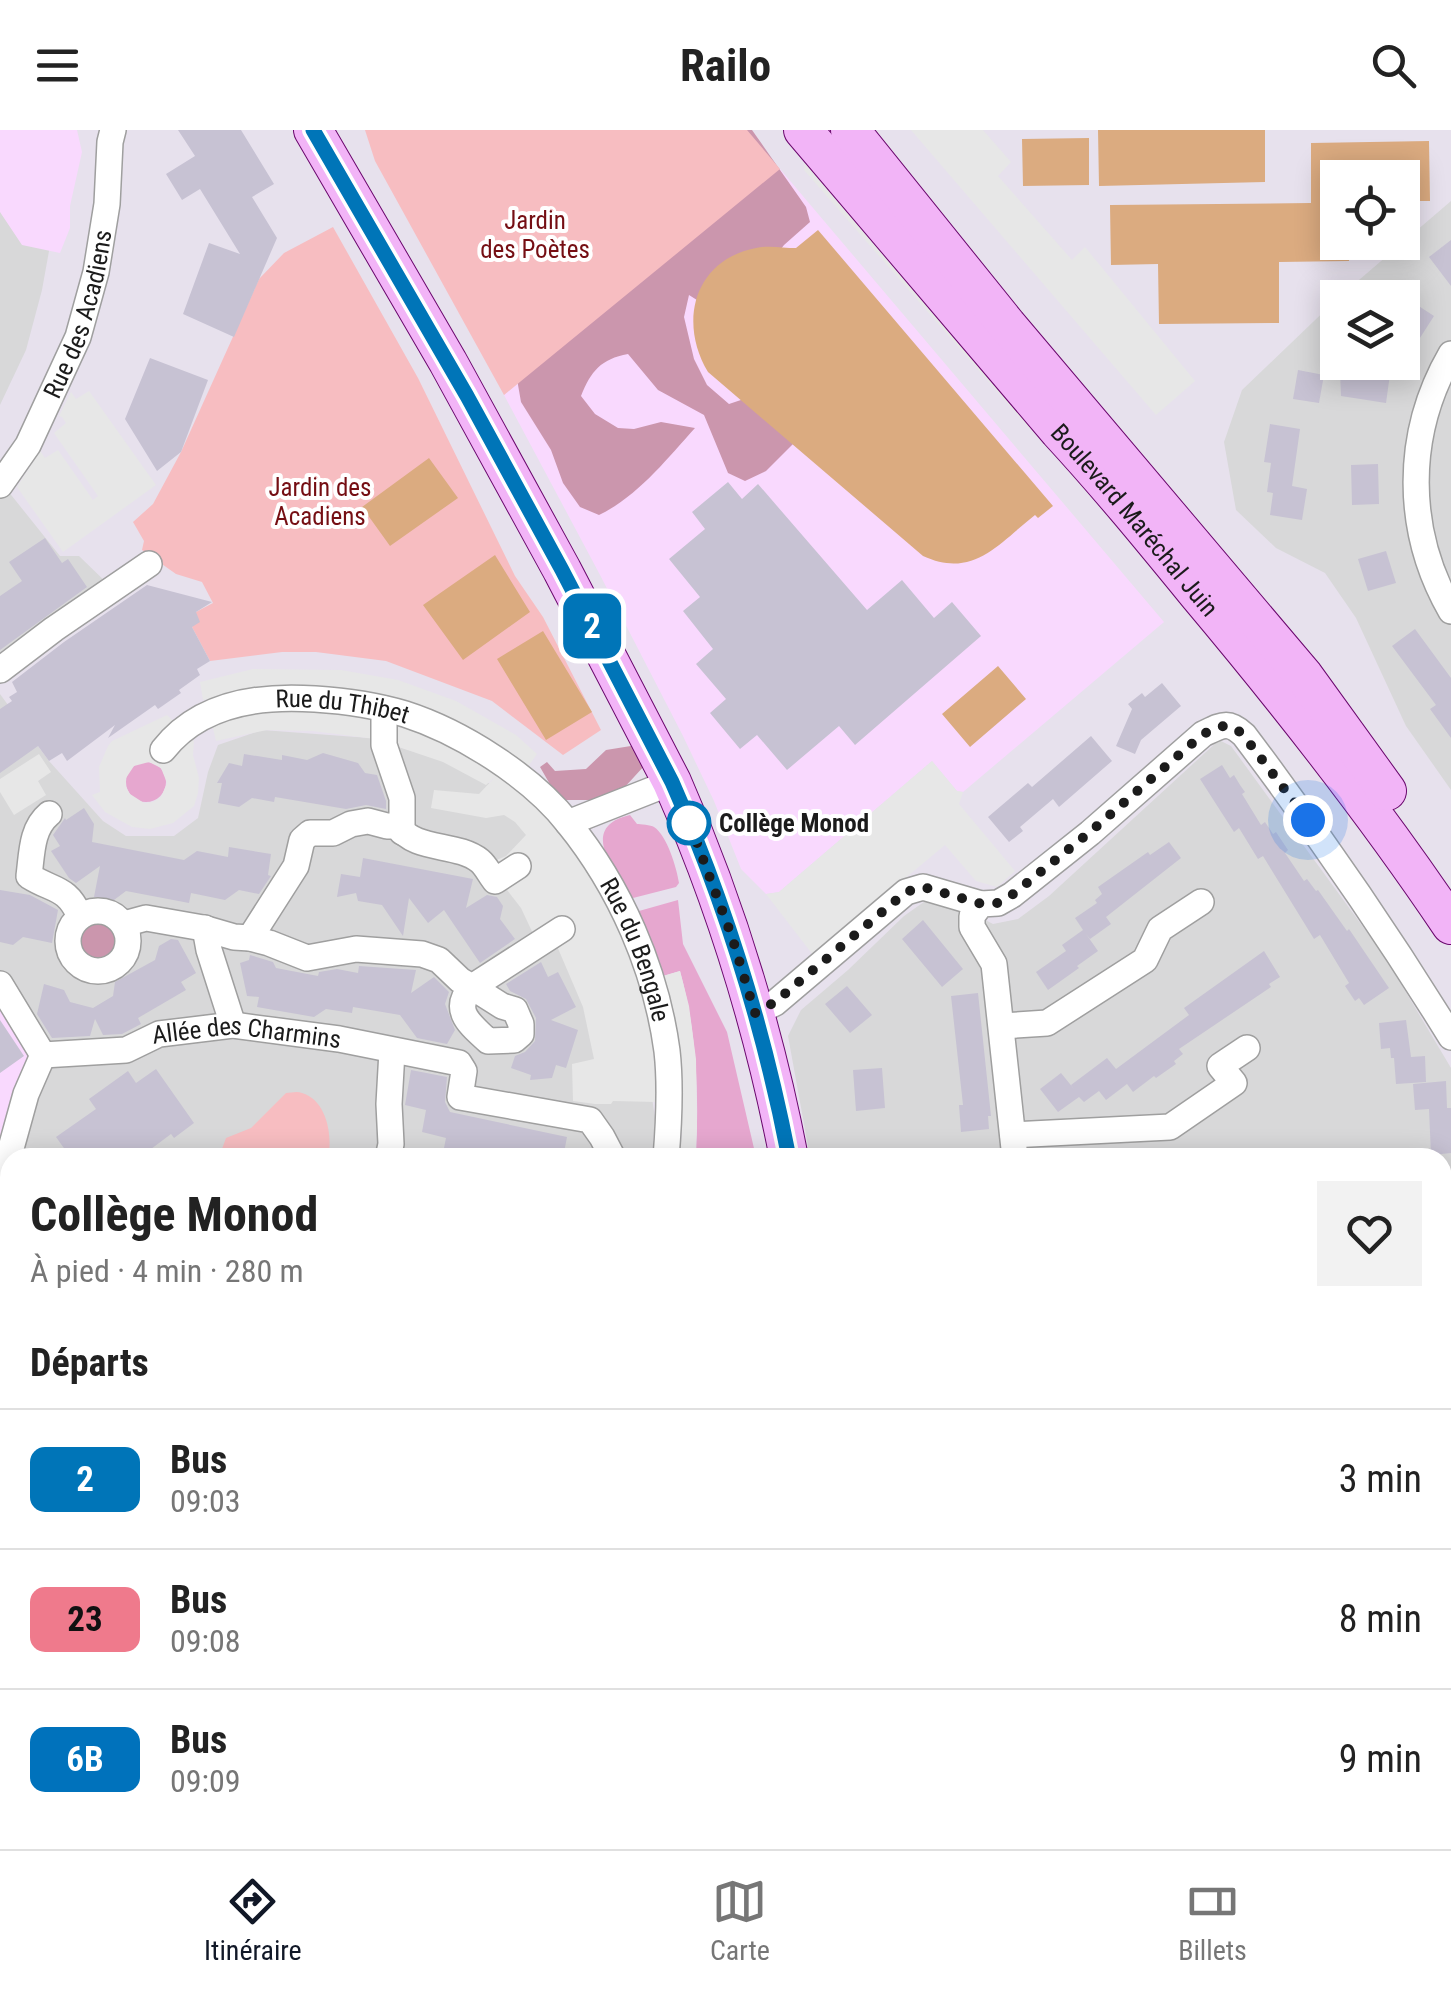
<!DOCTYPE html>
<html lang="fr">
<head>
<meta charset="utf-8">
<style>
  body { margin:0; font-family:"Roboto Condensed",sans-serif; background:#f2f2f2; color:#222; height:100vh; display:flex; flex-direction:column; font-size:38px; white-space:nowrap }
  * { box-sizing:border-box; margin:0 }
  p { font-size:32px; color:#767676 }
  .icon { flex:none; width:55px; height:55px; fill:none; stroke:currentColor; stroke-width:2; stroke-linecap:round; stroke-linejoin:round }
  .map { position:relative; flex:1; overflow:hidden }
  .side { position:absolute; left:0px; top:1018px; width:1452px; height:702px; display:flex; flex-direction:column; background:#fff; border-radius:30px 30px 0 0; box-shadow:0 5px 25px #0003 }
  .side>* { flex:none }
  .badge { padding:0 20px; border-radius:15px; font-size:35px; line-height:65px }
  .fabs { position:absolute; left:1320px; top:30px; display:grid; gap:20px }
  .fabs a { display:grid; place-items:center; width:100px; height:100px; border-radius:0px; background:#fff; box-shadow:0 5px 25px #0003; font-size:50px }
  .you { position:absolute; width:50px; height:50px; margin:-25px; border:8px solid #fff; border-radius:50%; background:#1a73e8; box-shadow:0 0 0 15px #1a73e833 }
  .map>.badge { position:absolute; translate:-50% -50%; box-shadow:0 0 0 5px #fff }
  h2 { padding:0 30px; font-size:38px; line-height:90px }
  .round { display:grid; place-items:center; flex:none; width:105px; height:105px; border-radius:0px; background:#f2f2f2 }
  .summary { display:flex; align-items:center; justify-content:space-between; height:170px; padding:0 30px }
  h1 { font-size:48px; font-weight:700; line-height:75px }
  ul { padding:0; list-style:none }
  li { display:flex; align-items:center; gap:30px; height:140px; padding:0 30px; border-top:2px solid #e0e0e0 }
  li div { flex:1 }
  li b { display:block; font-size:38px }
  li em { font-style:normal }
  li .badge { min-width:110px; font-weight:700; text-align:center }
  header { display:flex; justify-content:space-between; align-items:center; height:130px; padding:0 30px; background:#fff; font-size:45px; font-weight:700 }
  .menu { display:flex; justify-content:space-around; align-items:center; height:140px; border-top:2px solid #e0e0e0; background:#fff; font-size:28px; color:#767676 }
  .menu a { display:grid; justify-items:center; gap:5px }
  .menu .selected { color:#111827 }
  .map>svg:first-child { display:block }
  .residential { fill:#d8d8d9 }
  .education { fill:#f9d9fe }
  .grass { fill:#e6a7cf }
  .forest { fill:#cb96ad }
  .park { fill:#f7bdc1 }
  .pitch { fill:#dbab80 }
  .parking { fill:#e7e7e7; fill-rule:evenodd }
  .building { fill:#c7c2d3 }
  .lines { fill:none; stroke-linecap:round; stroke-linejoin:round }
  .street-casing { stroke:#9f9f9f; stroke-width:28 }
  .secondary-casing { stroke:#6a076d; stroke-width:40 }
  .street { stroke:#fff; stroke-width:25 }
  .secondary { stroke:#f2b4f7; stroke-width:38 }
  .line-casing { stroke:#fff; stroke-width:22 }
  .line { stroke:#0075b8; stroke-width:15 }
  .walk { stroke:#1b1b1b; stroke-width:10; stroke-dasharray:0 18 }
  .stop-dot { fill:#fff; stroke:#0075b8; stroke-width:5 }
  .labels { text-anchor:middle; stroke-width:8; stroke-linejoin:round; paint-order:stroke }
  .park-label { font-size:25px; fill:#750e13; stroke:#fff }
  .street-label { font-size:25px; fill:#1b1b1b; stroke:#fff }
  .stop-label { font-size:25px; font-weight:bold; fill:#1b1b1b; stroke:#fff; text-anchor:start }
</style>
</head>
<body>
<header><svg class="icon" aria-label="menu" viewBox="0 0 24 24"><path d="M4 6h16M4 12h16M4 18h16"/></svg>Railo<svg class="icon" aria-label="search" viewBox="0 0 24 24"><circle cx="10" cy="10" r="6"/><path d="M15 15l6 6"/></svg></header>
<div class="map">
<svg width="1451" height="1719" viewBox="0 0 1451 1719">
  <rect width="100%" height="100%" fill="#e7e1ed"/>
  <path class="residential" d="M 0,0 L 69,10 L 42,160 L 26,220 L 0,275 Z
    M 1451,71 L 1451,660 L 1406,596 L 1356,488 L 1325,443 L 1276,418 L 1236,380 L 1224,312 L 1242,260 L 1338,168 L 1338,232 L 1402,232 L 1402,168 L 1338,168 Z
    M 0,351 L 60,426 L 79,426 L 110,456 L 0,534 Z
    M 0,564 L 49,631 L 103,691 L 126,706 L 174,706 L 198,688 L 208,642 L 218,615 L 262,600 L 370,608 L 454,634 L 505,662 L 647,933 L 655,988 L 652,1027 L 18,1027 L 47,917 L 0,852 Z
    M 1219,610 L 1231,616 L 1385,827 L 1451,938 L 1451,1199 L 1443,1199 L 1442,1028 L 810,1027 L 788,906 L 801,880 L 848,840 L 904,786 L 928,769 L 959,776 L 993,794 L 1018,789 L 1049,766 Z
    M 10,1191 L 10,1359 L 0,1312 L 0,1198 Z
    M 1451,1318 L 1451,1719 L 863,1719 L 863,1710 L 1442,1710 L 1442,1323 Z
    M 10,1682 L 10,1710 L 829,1710 L 830,1716 L 851,1719 L 0,1719 L 0,1687 Z"/>
  <path class="education" d="M 0,0 L 77,0 L 82,22 L 70,76 L 70,98 L 60,123 L 22,115 L 0,82 Z
    M 780,39 L 1164,492 L 963,662 L 957,661 L 932,631 L 779,762 L 766,764 L 741,739 L 714,671 L 683,606 L 599,443 L 504,265 Z
    M 0,870 L 32,915 L 0,1032 Z"/>
  <path class="grass" d="M126 652a20 20 0 1 1 40 0a20 20 0 1 1-40 0Z
    M 630,685 L 637,694 C 640,694 651,695 654,697 C 667,705 677,739 679,753 L 676,757 L 633,768 C 615,742 577,697 630,685 Z
    M 678,770 L 683,814 L 727,902 L 756,1027 L 696,1027 C 699,964 697,902 680,841 L 663,846 L 639,781 Z"/>
  <path class="forest" d="M 716,0 L 752,0 L 806,77 L 810,92 L 784,115 L 727,189 L 689,165 L 684,187 L 694,229 L 707,255 L 729,274 L 765,262 L 802,305 L 766,341 L 745,351 L 728,343 L 704,285 L 658,260 L 628,224 C 601,229 591,241 581,266 L 595,284 L 618,298 L 634,299 L 661,292 L 695,298 C 666,330 638,366 599,385 L 580,377 L 563,353 L 551,320 L 521,272 L 514,232 Z
    M 637,615 L 645,635 L 623,659 L 590,670 L 559,670 L 540,637 L 547,632 L 555,641 L 586,639 L 606,620 Z
    M74 811a25 25 0 1 1 50 0a25 25 0 1 1-50 0Z"/>
  <path class="park" d="M 365,0 L 747,0 L 780,39 L 504,265 L 375,31 Z
    M 333,97 L 418,248 L 515,446 L 543,487 L 601,600 L 563,625 L 492,571 L 386,531 L 316,522 L 282,522 L 210,531 L 192,497 L 196,482 L 213,473 L 202,452 L 176,444 L 142,420 L 144,411 L 133,392 L 153,374 L 181,322 L 259,149 L 284,123 Z
    M 286,963 C 291,963 297,961 302,963 C 327,970 333,1007 328,1027 L 219,1027 L 226,1008 L 251,998 Z"/>
  <path class="pitch" d="M 1098,0 L 1265,0 L 1265,52 L 1099,56 Z
    M 1089,8 L 1089,55 L 1023,56 L 1022,9 Z
    M 1429,11 L 1430,71 L 1403,71 L 1402,48 L 1338,48 L 1338,112 L 1349,113 L 1349,131 L 1279,132 L 1279,193 L 1159,194 L 1158,134 L 1111,135 L 1110,75 L 1311,73 L 1311,13 Z
    M 818,100 L 1053,376 L 1038,388 L 1035,385 C 998,414 973,449 923,426 L 708,242 C 678,192 694,130 756,118 C 769,115 783,118 796,118 Z
    M 429,328 L 458,368 L 390,416 L 362,377 Z
    M 495,425 L 530,482 L 463,530 L 423,475 Z
    M 543,501 L 592,582 L 546,610 L 497,529 Z
    M 998,536 L 1026,569 L 970,617 L 942,584 Z"/>
  <path class="parking" d="M 911,0 L 983,0 L 1011,32 L 998,46 L 1072,130 L 1085,117 L 1195,251 L 1156,285 Z
    M 805,18 L 1049,300 L 1029,298 L 804,40 Z
    M 89,261 L 156,355 L 63,422 L 17,357 L 40,321 L 45,328 L 58,320 L 93,370 L 98,366 L 54,303 L 66,293 L 62,287 L 59,286 L 71,262 L 76,269 Z
    M 253,539 L 341,540 L 398,550 L 456,571 L 516,605 L 537,624 L 527,638 L 358,561 L 296,555 L 203,570 L 200,552 Z
    M 297,579 L 347,582 L 412,599 L 472,626 L 510,653 L 546,686 L 568,712 L 604,766 L 622,807 L 641,860 L 652,905 L 657,972 L 613,971 L 611,974 L 595,974 L 573,971 L 572,934 L 594,929 L 583,877 L 551,802 L 536,810 L 521,778 L 487,734 L 506,726 L 526,705 L 515,692 L 504,685 L 486,688 L 431,678 L 434,660 L 479,664 L 496,646 L 486,655 L 443,632 L 375,609 L 313,601 L 267,600 L 216,611 L 212,594 L 252,584 Z
    M 167,585 L 194,611 L 193,625 L 199,648 L 198,663 L 194,676 L 173,693 L 150,699 L 132,697 L 105,682 L 92,665 L 100,662 L 99,637 L 108,616 L 112,611 ZM 149,632 L 161,638 L 167,653 L 161,667 L 153,672 L 144,673 L 130,664 L 126,657 L 126,648 L 134,636 Z
    M 39,624 L 51,642 L 38,651 L 46,665 L 14,685 L 0,662 L 0,649 Z
    M 932,631 L 957,661 L 963,662 L 959,674 L 1015,741 L 997,757 L 976,751 L 945,715 L 813,825 L 766,764 L 779,762 Z
    M 680,841 L 689,876 L 696,929 L 697,997 L 695,1027 L 679,1027 L 682,1004 L 680,941 L 670,874 L 663,846 Z"/>
  <path class="building" d="M 178,0 L 241,0 L 274,54 L 252,67 L 277,108 L 234,207 L 183,184 L 209,113 L 240,124 L 200,59 L 182,70 L 166,44 L 195,26 Z
    M 1451,110 L 1451,156 L 1429,127 Z
    M 1411,171 L 1434,186 L 1402,236 L 1402,185 Z
    M 150,228 L 208,250 L 181,322 L 157,341 L 125,289 Z
    M 1353,238 L 1390,244 L 1386,273 L 1341,266 L 1340,242 L 1352,244 Z
    M 1298,240 L 1324,245 L 1319,273 L 1293,269 Z
    M 1270,294 L 1300,299 L 1292,356 L 1307,359 L 1302,390 L 1270,385 L 1273,363 L 1267,362 L 1271,333 L 1264,332 Z
    M 1378,334 L 1379,374 L 1352,375 L 1351,335 Z
    M 728,352 L 742,369 L 758,354 L 867,480 L 902,450 L 934,488 L 952,472 L 981,506 L 855,615 L 839,596 L 787,640 L 757,605 L 740,619 L 710,583 L 726,569 L 696,534 L 713,519 L 683,481 L 700,467 L 669,429 L 705,399 L 692,382 Z
    M 45,408 L 62,433 L 68,429 L 87,457 L 0,520 L 0,466 L 22,451 L 9,432 Z
    M 1386,421 L 1396,453 L 1368,461 L 1358,429 Z
    M 147,455 L 212,472 L 196,482 L 200,492 L 192,497 L 210,531 L 197,539 L 200,545 L 179,560 L 181,563 L 158,579 L 155,575 L 108,608 L 115,595 L 67,631 L 62,623 L 49,631 L 38,616 L 0,643 L 0,579 L 12,571 L 9,567 L 17,562 L 12,552 L 64,512 Z
    M 1415,499 L 1451,548 L 1451,608 L 1430,579 L 1436,575 L 1392,516 Z
    M 1162,553 L 1181,576 L 1141,610 L 1135,624 L 1116,616 L 1132,579 L 1128,574 L 1142,563 L 1145,567 Z
    M 1091,606 L 1112,631 L 1059,677 L 1053,669 L 1020,697 L 1023,701 L 1009,712 L 988,687 L 1028,653 L 1032,657 Z
    M 323,623 L 358,633 L 365,643 L 377,645 L 386,671 L 386,679 L 366,675 L 346,679 L 275,667 L 274,672 L 252,668 L 239,677 L 218,673 L 222,653 L 217,653 L 229,633 L 242,636 L 244,624 L 282,630 L 282,625 L 307,630 Z
    M 1222,635 L 1230,648 L 1234,645 L 1240,655 L 1245,662 L 1242,664 L 1261,695 L 1265,692 L 1273,704 L 1276,702 L 1288,720 L 1285,723 L 1304,751 L 1307,749 L 1316,761 L 1318,760 L 1347,801 L 1349,799 L 1389,858 L 1364,875 L 1359,868 L 1355,871 L 1345,856 L 1349,853 L 1320,805 L 1314,809 L 1263,726 L 1258,729 L 1239,698 L 1234,702 L 1200,649 Z
    M 84,678 L 94,694 L 92,712 L 184,730 L 197,721 L 228,727 L 229,717 L 271,724 L 268,745 L 271,746 L 259,764 L 239,760 L 225,770 L 191,763 L 189,773 L 126,761 L 114,770 L 94,767 L 100,736 L 76,753 L 69,748 L 51,721 L 60,716 L 53,705 L 65,688 L 66,690 Z
    M 1169,712 L 1181,728 L 1106,787 L 1111,794 L 1090,809 L 1086,804 L 1098,821 L 1077,836 L 1079,838 L 1048,860 L 1036,842 L 1066,821 L 1062,815 L 1083,800 L 1075,788 L 1097,773 L 1095,770 L 1102,764 L 1098,757 L 1148,722 L 1150,725 Z
    M 363,728 L 473,749 L 466,778 L 487,765 L 497,767 L 503,776 L 500,789 L 515,809 L 480,833 L 444,780 L 428,793 L 409,768 L 403,806 L 382,775 L 358,771 L 356,763 L 337,767 L 341,744 L 360,747 Z
    M 0,760 L 30,765 L 58,780 L 52,813 L 23,807 L 13,815 L 0,812 Z
    M 923,790 L 963,839 L 942,857 L 902,809 Z
    M 171,809 L 178,810 L 196,843 L 181,852 L 186,860 L 138,888 L 141,894 L 122,904 L 103,905 L 95,889 L 90,906 L 52,908 L 37,884 L 44,854 L 64,860 L 70,872 L 93,878 L 113,866 L 115,852 L 155,830 L 159,816 Z
    M 1264,821 L 1280,847 L 1269,854 L 1271,857 L 1179,919 L 1183,924 L 1174,931 L 1176,934 L 1156,948 L 1154,946 L 1133,962 L 1127,954 L 1106,970 L 1099,961 L 1084,972 L 1079,967 L 1058,982 L 1040,959 L 1061,943 L 1074,959 L 1071,955 L 1107,928 L 1116,939 L 1189,885 L 1184,878 Z
    M 250,825 L 273,832 L 276,838 L 318,846 L 319,842 L 337,839 L 358,843 L 359,836 L 416,840 L 411,863 L 434,847 L 449,862 L 445,874 L 455,900 L 447,914 L 417,908 L 400,885 L 353,877 L 352,883 L 326,879 L 314,887 L 257,877 L 259,867 L 247,866 L 240,833 L 249,830 Z
    M 541,832 L 548,847 L 558,842 L 576,877 L 551,890 L 578,900 L 566,938 L 556,935 L 552,948 L 530,950 L 531,945 L 511,938 L 515,926 L 525,922 L 535,911 L 536,888 L 526,869 L 510,861 L 506,854 Z
    M 847,856 L 872,885 L 850,903 L 825,874 Z
    M 978,863 L 991,986 L 988,986 L 989,999 L 961,1002 L 959,975 L 963,975 L 951,866 Z
    M 0,890 L 24,926 L 0,943 Z
    M 1406,890 L 1411,927 L 1425,926 L 1426,952 L 1396,954 L 1394,928 L 1391,928 L 1390,918 L 1381,919 L 1379,893 Z
    M 882,938 L 885,978 L 856,981 L 853,940 Z
    M 156,939 L 194,993 L 174,1008 L 171,1004 L 139,1028 L 71,1028 L 56,1007 L 96,979 L 89,969 L 128,941 L 136,953 Z
    M 411,940 L 447,947 L 445,972 L 450,982 L 567,1007 L 563,1028 L 442,1028 L 446,1008 L 422,1002 L 426,980 L 405,975 Z
    M 1446,951 L 1447,978 L 1451,978 L 1451,1023 L 1431,1025 L 1429,979 L 1415,980 L 1413,954 Z"/>
  <g class="lines">
    <defs>
      <g id="street">
        <path d="M 1451,224 C 1404,305 1405,401 1451,481"/>
        <path id="s1" d="M 0,355 L 28,315 L 78,207 L 96,142 L 107,74 L 110,12 L 113,0"/>
        <path d="M 0,540 L 54,499 L 149,434"/>
        <path d="M 384,579 L 384,615 L 402,668 L 402,702"/>
        <path id="s2" d="M 163,620 C 199,574 259,565 315,569 C 346,571 375,575 405,584 C 461,602 531,646 568,693 C 620,757 656,839 667,921 C 671,956 669,992 666,1028"/>
        <path d="M 49,684 C 31,699 32,724 29,746 C 55,762 66,756 80,786"/>
        <path d="M 568,693 L 672,652"/>
        <circle cx="98" cy="811" r="30"/>
        <path d="M 124,794 L 146,788 L 203,798 L 234,807 L 250,808 L 269,813 L 307,828 L 356,819 L 422,824 L 439,830 L 460,850 L 472,857 L 562,799"/>
        <path d="M 205,798 L 209,820 L 233,895"/>
        <path d="M 250,808 L 296,736 L 302,710 L 310,703 L 333,703 L 351,694 L 368,691 L 387,696 L 398,696 C 416,722 456,712 480,731 C 486,736 490,745 495,751 L 518,736"/>
        <path d="M 0,854 L 43,925"/>
        <path d="M 472,857 L 502,876 L 515,880 L 521,894 L 521,904 L 514,910 L 488,911 C 471,895 450,880 472,857 Z"/>
        <path d="M 755,883 L 775,873 L 906,762 L 923,757 L 981,774"/>
        <path d="M 1002,896 L 1047,893 L 1145,830 L 1160,799 L 1201,772"/>
        <path id="s3" d="M 43,925 L 126,920 L 159,904 L 233,895 L 339,909 L 459,933 L 464,941 L 460,967 L 590,990 L 602,1007 L 613,1028"/>
        <path d="M 1013,1005 L 1170,997 L 1234,953 L 1220,936 L 1247,918"/>
        <path d="M 388,1028 L 391,1014 L 389,974 L 392,921"/>
        <path d="M 1015,1028 L 994,834 L 972,797 L 972,786 L 981,774 L 998,773 L 1012,765 L 1090,703 L 1203,604 C 1222,595 1228,590 1244,605 C 1318,703 1387,803 1451,907"/>
        <path d="M 0,1058 L 26,964 L 43,925"/>
        <path d="M 1442,1099 L 1451,1098"/>
        <path d="M 0,1383 L 10,1446"/>
        <path d="M 1442,1474 L 1451,1470"/>
        <path d="M 0,1480 L 10,1477"/>
        <path d="M 1442,1617 L 1451,1613"/>
        <path d="M 590,1710 L 597,1719"/>
        <path d="M 635,1710 L 635,1719"/>
        <path d="M 845,1710 L 845,1719"/>
        <path d="M 965,1710 L 969,1719"/>
        <path d="M 1181,1710 L 1184,1716 L 1197,1710"/>
        <path d="M 199,1719 L 220,1710"/>
        <path d="M 1015,1719 L 1033,1710"/>
      </g>
      <g id="secondary">
        <path d="M 313,0 L 448,232 L 562,440 L 672,652 C 725,772 764,899 789,1028"/>
        <path id="s4" d="M 803,0 L 1059,301 C 1107,353 1152,408 1197,463 C 1287,570 1373,679 1451,795"/>
        <path d="M 850,0 L 1007,195 L 1304,546 L 1387,661"/>
        <path d="M 1442,1232 L 1451,1231"/>
        <path d="M 1442,1258 L 1451,1257"/>
        <path d="M 0,1590 L 10,1588"/>
        <path d="M 0,1619 L 10,1616"/>
        <path d="M 0,1654 L 10,1651"/>
      </g>
    </defs>
    <use href="#street" class="street-casing"/>
    <use href="#secondary" class="secondary-casing"/>
    <use href="#street" class="street"/>
    <use href="#secondary" class="secondary"/>
  </g>
  <g class="lines">
    <defs>
      <path id="line" d="M 313,0 L 467,266 L 562,440 L 672,652 C 725,772 764,899 789,1028"/>
    </defs>
    <use href="#line" class="line-casing"/>
    <use href="#line" class="line"/>
    <path class="walk" d="M 689,693 L 687,686 L 732,807 L 755,883 L 775,872 L 906,762 L 923,757 L 982,774 L 998,773 L 1012,765 L 1090,702 L 1203,604 C 1222,596 1228,590 1244,606 L 1308,690"/>
  </g>
  <circle class="stop-dot" cx="689" cy="693" r="20"/>
  <g class="labels">
    <g class="park-label">
      <text x="535" y="99">Jardin<tspan x="535" dy="29">des Poètes</tspan></text>
      <text x="320" y="366">Jardin des<tspan x="320" dy="29">Acadiens</tspan></text>
    </g>
    <g class="street-label">
      <text dy="9" stroke="none"><textPath href="#s1" startOffset="190">Rue des Acadiens</textPath></text>
      <text dy="9" stroke="none"><textPath href="#s4" startOffset="512">Boulevard Maréchal Juin</textPath></text>
      <text dy="9" stroke="none"><textPath href="#s2" startOffset="195">Rue du Thibet</textPath></text>
      <text dy="9" stroke="none"><textPath href="#s2" startOffset="602">Rue du Bengale</textPath></text>
      <text dy="9" stroke="none"><textPath href="#s3" startOffset="208">Allée des Charmins</textPath></text>
    </g>
    <g class="stop-label">
      <text x="719" y="702">Collège Monod</text>
    </g>
  </g>
</svg>
<div class="fabs">
<a><svg class="icon" aria-label="locate" viewBox="0 0 24 24"><circle cx="12" cy="12" r="6"/><path d="M12 2v4M12 18v4M2 12h4M18 12h4"/></svg></a>
<a><svg class="icon" aria-label="layers" viewBox="0 0 24 24"><path d="M12 4l9 5-9 5-9-5zM3 14l9 5 9-5"/></svg></a>
</div>
<div class="you" style="left:1308px;top:690px"></div>
<b class="badge" style="left:592px;top:496px;background:#0075b8;color:#fff">2</b>
<section class="side">
<div class="summary"><div><h1>Collège Monod</h1><p>À pied · 4 min · 280 m</p></div><a class="round"><svg class="icon" aria-label="heart" viewBox="0 0 24 24"><path d="M12 20l-8-8c-3-5 5-10 8-4 3-6 11-1 8 4z"/></svg></a></div>
<h2>Départs</h2>
<ul>
<li><span class="badge" style="background:#0075b8;color:#fff">2</span><div><b>Bus</b><p>09:03</p></div><em>3 min</em></li>
<li><span class="badge" style="background:#ef7a8c;color:#111">23</span><div><b>Bus</b><p>09:08</p></div><em>8 min</em></li>
<li><span class="badge" style="background:#0072bc;color:#fff">6B</span><div><b>Bus</b><p>09:09</p></div><em>9 min</em></li>
</ul>
</section>
</div>
<nav class="menu">
<a class="selected"><svg class="icon" aria-label="directions" viewBox="0 0 24 24"><path d="M12 3l9 9-9 9-9-9zM9 14v-3h6M13 9l2 2-2 2"/></svg>Itinéraire</a>
<a><svg class="icon" aria-label="map" viewBox="0 0 24 24"><path d="M3 6l6-2 6 2 6-2v14l-6 2-6-2-6 2zM9 4v14M15 6v14"/></svg>Carte</a>
<a><svg class="icon" aria-label="tickets" viewBox="0 0 24 24"><path d="M3 7h18v10H3zM15 7v10"/></svg>Billets</a>
</nav>
</body>
</html>
